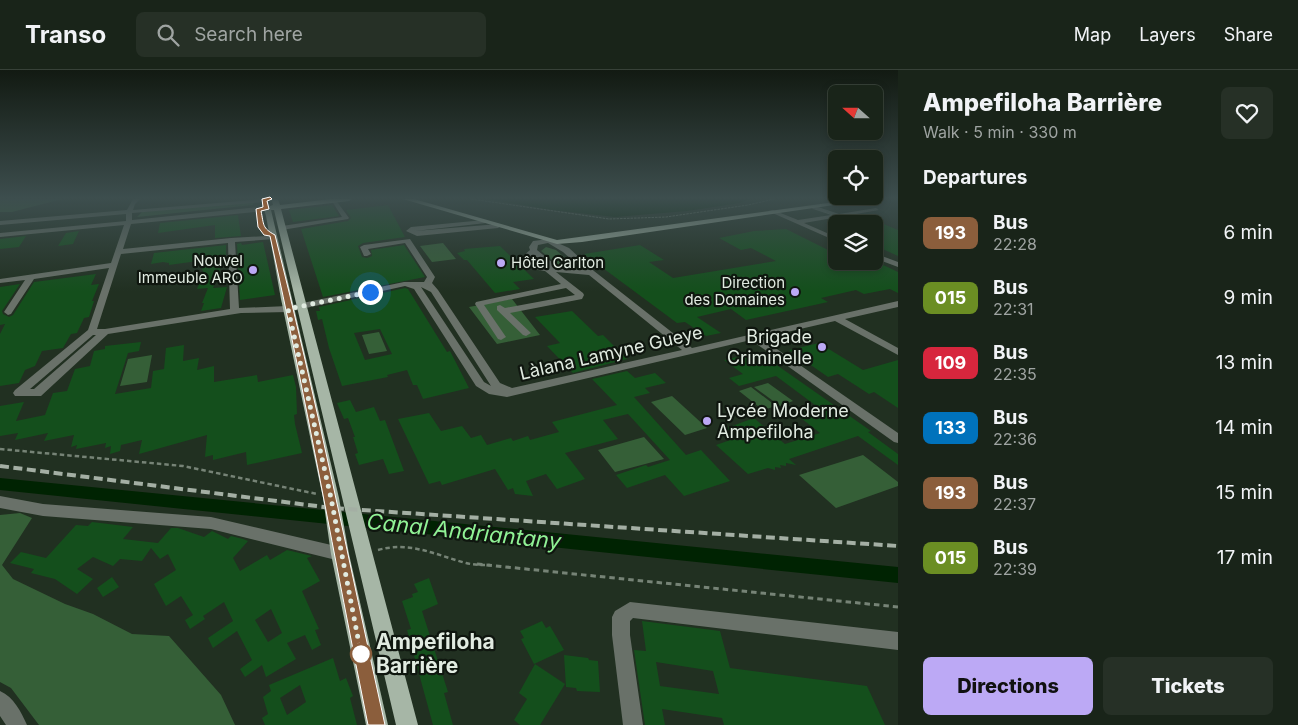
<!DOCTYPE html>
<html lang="en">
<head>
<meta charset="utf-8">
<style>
  body { margin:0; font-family:Inter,sans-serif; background:#263026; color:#f1f3f6; height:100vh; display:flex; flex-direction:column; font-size:19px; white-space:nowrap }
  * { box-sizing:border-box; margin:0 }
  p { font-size:16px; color:#9fa4a2 }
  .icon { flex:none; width:28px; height:28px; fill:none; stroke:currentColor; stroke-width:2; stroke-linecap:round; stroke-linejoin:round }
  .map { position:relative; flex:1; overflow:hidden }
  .drawer { display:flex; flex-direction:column; background:#192419; width:400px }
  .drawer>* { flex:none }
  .badge { padding:0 10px; border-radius:8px; font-size:18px; line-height:32px }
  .needle { width:32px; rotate:291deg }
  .tools { position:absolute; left:828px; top:15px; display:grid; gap:10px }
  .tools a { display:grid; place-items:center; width:55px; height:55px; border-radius:8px; background:#192419; box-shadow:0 2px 8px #0003,0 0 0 1px #374138; font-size:25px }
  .you { position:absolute; width:25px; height:25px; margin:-12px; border:4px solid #fff; border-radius:50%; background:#1a73e8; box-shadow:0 0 0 8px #1a73e833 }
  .map>.badge { position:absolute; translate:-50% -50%; box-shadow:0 0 0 2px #fff }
  h2 { padding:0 25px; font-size:19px; line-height:45px }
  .round { display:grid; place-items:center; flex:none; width:52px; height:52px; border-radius:8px; background:#263026 }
  .summary { display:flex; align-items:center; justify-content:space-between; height:85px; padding:0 25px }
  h1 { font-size:24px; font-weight:800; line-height:38px }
  .button { display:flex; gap:10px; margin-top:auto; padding:10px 25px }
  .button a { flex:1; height:58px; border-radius:8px; background:#bca9f5; color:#111; font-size:20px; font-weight:800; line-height:58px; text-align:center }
  .button a+a { background:#263026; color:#f1f3f6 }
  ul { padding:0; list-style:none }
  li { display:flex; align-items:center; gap:15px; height:65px; padding:0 25px }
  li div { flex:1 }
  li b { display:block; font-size:19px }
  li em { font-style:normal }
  li .badge { min-width:55px; font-weight:700; text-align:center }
  header { display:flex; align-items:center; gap:30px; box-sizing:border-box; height:70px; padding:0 25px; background:#192419; border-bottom:1px solid #374138 }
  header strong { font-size:24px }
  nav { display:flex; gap:28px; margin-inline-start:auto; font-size:18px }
  .search { width:350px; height:45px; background:#263026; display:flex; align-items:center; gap:12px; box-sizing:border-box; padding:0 18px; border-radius:8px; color:#9fa4a2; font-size:19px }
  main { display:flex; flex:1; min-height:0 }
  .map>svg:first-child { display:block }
  .green { fill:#355f37 }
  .water { fill:#002302 }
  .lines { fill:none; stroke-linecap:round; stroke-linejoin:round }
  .canal { fill:#002302; fill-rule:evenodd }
  .building { fill:#144f1c; fill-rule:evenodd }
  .path-far2 { stroke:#768376; stroke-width:1; stroke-dasharray:2.5 1; stroke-linecap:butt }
  .path-far1 { stroke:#768376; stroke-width:2.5; stroke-dasharray:4.5 3; stroke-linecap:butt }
  .path { stroke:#768376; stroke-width:3; stroke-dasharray:5.5 4; stroke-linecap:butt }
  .minor { fill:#697169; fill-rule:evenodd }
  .major { fill:#a6b6a6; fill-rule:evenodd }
  .rail { stroke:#a4afa4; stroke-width:4; stroke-dasharray:9 4.5; stroke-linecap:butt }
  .line { fill:#8b5e3c; stroke:#fff }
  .walk { stroke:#e1ebe1; stroke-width:5; stroke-dasharray:0 9 }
  .poi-dot { fill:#bca9f5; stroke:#0f160f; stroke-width:2 }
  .stop-dot { fill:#fff; stroke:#8b5e3c; stroke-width:2.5 }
  .labels { text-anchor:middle; stroke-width:4.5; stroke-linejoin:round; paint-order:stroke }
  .far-poi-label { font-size:15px; fill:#e1ebe1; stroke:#0f160f; text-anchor:end }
  .poi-label { font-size:18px; fill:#e1ebe1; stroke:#0f160f; text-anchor:end }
  .street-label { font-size:18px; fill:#e1ebe1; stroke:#0f160f }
  .near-stop-label { font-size:21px; font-weight:bold; fill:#e1ebe1; stroke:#0f160f; text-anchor:start }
  .near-water-label { font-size:22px; font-style:italic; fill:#90f295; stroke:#0f160f }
</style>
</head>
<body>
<header>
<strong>Transo</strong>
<div class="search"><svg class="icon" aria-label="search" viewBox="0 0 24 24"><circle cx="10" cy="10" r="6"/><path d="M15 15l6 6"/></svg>Search here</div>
<nav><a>Map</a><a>Layers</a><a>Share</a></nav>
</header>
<main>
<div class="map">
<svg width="898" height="655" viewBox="0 0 898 655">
  <rect width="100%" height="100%" fill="#213021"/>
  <path class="green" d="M 0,129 L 62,129 L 12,142 L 0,142 Z
    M 252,130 L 254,130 L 253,135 L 137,147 L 142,142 Z
    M 443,173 L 456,189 L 432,192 L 420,176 Z
    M 546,177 L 556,180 L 578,199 L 563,199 L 541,181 Z
    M 512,229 L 540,265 L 497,274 L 469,237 Z
    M 379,262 L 387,281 L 369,284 L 362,265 Z
    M 152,285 L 147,312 L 120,316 L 128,289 Z
    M 768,313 L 793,331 L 780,336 L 754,317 Z
    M 751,317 L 776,336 L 763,340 L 739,321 Z
    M 672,326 L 707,358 L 685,365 L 651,332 Z
    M 644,367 L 664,389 L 615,402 L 598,380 Z
    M 863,385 L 898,412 L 898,416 L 836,438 L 799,405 Z
    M 20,443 L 32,448 L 2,495 L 13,509 L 65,534 L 93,544 L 132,564 L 169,566 L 221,625 L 235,655 L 39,655 L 11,618 L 0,612 L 0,445 Z"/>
  <path class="water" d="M 487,129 L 751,129 L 740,133 L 687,141 L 615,147 L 552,140 Z"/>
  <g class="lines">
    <path class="canal" d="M 0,408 L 898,497 L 898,513 L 0,420 Z"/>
  </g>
  <path class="building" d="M 332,135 L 339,146 L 293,152 L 289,140 Z
    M 388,135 L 405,167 L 363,173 L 358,176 L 362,187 L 367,188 L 372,186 L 371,180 L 404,175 L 425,207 L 323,227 L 301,159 L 348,151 L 351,148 L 346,140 Z
    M 238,145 L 241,166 L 215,168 L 215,155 L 158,163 L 160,153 Z
    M 874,150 L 898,160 L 898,186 L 874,175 Z
    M 786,159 L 836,184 L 836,191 L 849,191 L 859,196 L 877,192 L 898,202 L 898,223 L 890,219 L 864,224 L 856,220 L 821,228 L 828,232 L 746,250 L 731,239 L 697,247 L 721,263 L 706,266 L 685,252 L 677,253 L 584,184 L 640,175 L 664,190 L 649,192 L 673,208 L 776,191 L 751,178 L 741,180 L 719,168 L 754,161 Z
    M 79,161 L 73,174 L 58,176 L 66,163 Z
    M 26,166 L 19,177 L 0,179 L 0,169 Z
    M 263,172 L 275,225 L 240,230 L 237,174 L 241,173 L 242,175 Z
    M 226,175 L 226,184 L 213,218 L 227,217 L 221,238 L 201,241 L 204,233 L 202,233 L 208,218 L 197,219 L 200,212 L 198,212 L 203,201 L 201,198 L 205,190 L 169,195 L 169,193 L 163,192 L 151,194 L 154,183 Z
    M 500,176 L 534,209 L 513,212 L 520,219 L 495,223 L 467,190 L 464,190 L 457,183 L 465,181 L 464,179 Z
    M 96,204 L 91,215 L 99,214 L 92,231 L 94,231 L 89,247 L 84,248 L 77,263 L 71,264 L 63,278 L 42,281 L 35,296 L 25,300 L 19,313 L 0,316 L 0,264 L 5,254 L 0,255 L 0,217 L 20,214 L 2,241 L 3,244 L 9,247 L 13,245 L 34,212 Z
    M 405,218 L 408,219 L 447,282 L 450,281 L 469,318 L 423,329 L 417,315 L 413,315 L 407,300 L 387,305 L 388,307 L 342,316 L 329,278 L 322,249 L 318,250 L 316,241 L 320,241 L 319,237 ZM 380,259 L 392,284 L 365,290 L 354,263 Z
    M 572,241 L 598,266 L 603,265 L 627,289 L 573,303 L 547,276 L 560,273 L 535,247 Z
    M 141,272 L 139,281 L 128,283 L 115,324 L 151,318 L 153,301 L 164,299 L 166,278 L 184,275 L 183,291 L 199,288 L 197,300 L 214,296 L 214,312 L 257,305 L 258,312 L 293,305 L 296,317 L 297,344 L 294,345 L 295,354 L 302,383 L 247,395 L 246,382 L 213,390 L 213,385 L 205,387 L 207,365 L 139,384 L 142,370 L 121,375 L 120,381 L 110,384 L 111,376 L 105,378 L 106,373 L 76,379 L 77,375 L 71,377 L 74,365 L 44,371 L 48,363 L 15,370 L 18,363 L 0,366 L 0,336 L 24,332 L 16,351 L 45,345 L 53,323 L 67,321 L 75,299 L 90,296 L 94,281 L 105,279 L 105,276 Z
    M 819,273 L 863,300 L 898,290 L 898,338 L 874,322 L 869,324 L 838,304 L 828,307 L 789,280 Z
    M 758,282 L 871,361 L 868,362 L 898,384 L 898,395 L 858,366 L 789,389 L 796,395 L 786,393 L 786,396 L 780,395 L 781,398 L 775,397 L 775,400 L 768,398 L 748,404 L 716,375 L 736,368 L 724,359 L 754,348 L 785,374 L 820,363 L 797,345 L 819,338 L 776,306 L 739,316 L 729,308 L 743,304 L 724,290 Z
    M 627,301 L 635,308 L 655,303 L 666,313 L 645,318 L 650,323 L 634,327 L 686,385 L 701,380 L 730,411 L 684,426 L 665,405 L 627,418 L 616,405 L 646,395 L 648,397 L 670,390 L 628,344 L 603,350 L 618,369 L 565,383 L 585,409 L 557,419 L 546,404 L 526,411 L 533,426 L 515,424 L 513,418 L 508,420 L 495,399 L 442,415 L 440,411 L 429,414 L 398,349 L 429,343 L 441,361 L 462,356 L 471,368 L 481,365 L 487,375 L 511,368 L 513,371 L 528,366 L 530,370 L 559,362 L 552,352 L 617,335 L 592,309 Z
    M 350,330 L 356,342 L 374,337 L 380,351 L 385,350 L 404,401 L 389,404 L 383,389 L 359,395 L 355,384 L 358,383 L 353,367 L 355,367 L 348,348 L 344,349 L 337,333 Z
    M 92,452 L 133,457 L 123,469 L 158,473 L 171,458 L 178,458 L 204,467 L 212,461 L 228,469 L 231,466 L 243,469 L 248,471 L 233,488 L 240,501 L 267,485 L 270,490 L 287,480 L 312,486 L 307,488 L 320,511 L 302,521 L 319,559 L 315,560 L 321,575 L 312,580 L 305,565 L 287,573 L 296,589 L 266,607 L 262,595 L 245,607 L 240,599 L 252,590 L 237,561 L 213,578 L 208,568 L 233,551 L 224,532 L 203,546 L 205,549 L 190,559 L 185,550 L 193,545 L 181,526 L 166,536 L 154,514 L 176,500 L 168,484 L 160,489 L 151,478 L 142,491 L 120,489 L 113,496 L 93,487 L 77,499 L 93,509 L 77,524 L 55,509 L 31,503 L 34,499 L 10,493 L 21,482 L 46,488 L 76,455 L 88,456 ZM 271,539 L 282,563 L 268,572 L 255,550 Z
    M 112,507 L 119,517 L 103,527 L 97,518 Z
    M 429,508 L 438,534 L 422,541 L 448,622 L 444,623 L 453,655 L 433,655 L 407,560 L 411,559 L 402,531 L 413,527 L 412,524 L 418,522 L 414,514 Z
    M 542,551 L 546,558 L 550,556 L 564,580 L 534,594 L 521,569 L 524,568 L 520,561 Z
    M 642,551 L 720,561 L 730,598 L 867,616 L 885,655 L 724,655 L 722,648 L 662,639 L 665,655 L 645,655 L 634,580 L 646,581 ZM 656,592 L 713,601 L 719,624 L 660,616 Z
    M 564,585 L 588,588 L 589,590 L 598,591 L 600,622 L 577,621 L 576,618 L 566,617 Z
    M 333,588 L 340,611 L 346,608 L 353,626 L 350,628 L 357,655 L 265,655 L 262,648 L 268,644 L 263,627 L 271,621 L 269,615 ZM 300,615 L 306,632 L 287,645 L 280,628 Z
    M 535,594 L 565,614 L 540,655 L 520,655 L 514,650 L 527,629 L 519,623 Z"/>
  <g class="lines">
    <path class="path-far2" d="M 471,129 L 609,149 L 666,147 L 748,135 L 774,129"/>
    <path class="path-far1" d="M 0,379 L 183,396 L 317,424
      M 378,480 C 410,471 436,485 466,493 C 474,495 482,495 490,495"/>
    <path class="path" d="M 477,494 L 898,537"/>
    <path class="minor" d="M 133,129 L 140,129 L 135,134 L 133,140 L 266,129 L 264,132 L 132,143 L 132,150 L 258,137 L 268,138 L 268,140 L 262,141 L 264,157 L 268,162 L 274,164 L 275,169 L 235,172 L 239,238 L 288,236 L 404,212 L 424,212 L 427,207 L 405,173 L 368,179 L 371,184 L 367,186 L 364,186 L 360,177 L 364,175 L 410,169 L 435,207 L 432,213 L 438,220 L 500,313 L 512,318 L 682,280 L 589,205 L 556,202 L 583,223 L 584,225 L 582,229 L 510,243 L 531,263 L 526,266 L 523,265 L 497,240 L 497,236 L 500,235 L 505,238 L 575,225 L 566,218 L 484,235 L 506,267 L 501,270 L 498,269 L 475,234 L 476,232 L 561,214 L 545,201 L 531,199 L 521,188 L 530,180 L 529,177 L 533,171 L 549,169 L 569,178 L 594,201 L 692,278 L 898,231 L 898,237 L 845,249 L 898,278 L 898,285 L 835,251 L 761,268 L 898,363 L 898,373 L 894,372 L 751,270 L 507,327 L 489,324 L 476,316 L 414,219 L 405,216 L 288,242 L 241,243 L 108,264 L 41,326 L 15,326 L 13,323 L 15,320 L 88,260 L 109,198 L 34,209 L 11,244 L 8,245 L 4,242 L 25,210 L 0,213 L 0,209 L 111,193 L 124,155 L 0,167 L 0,163 L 126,151 L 126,144 L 0,155 L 0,151 L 127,140 ZM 255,142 L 258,157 L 264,165 L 267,166 L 231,168 L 123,179 L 131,154 ZM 228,173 L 230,239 L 105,259 L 97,259 L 121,184 ZM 548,173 L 563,182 L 583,200 L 559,198 L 537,180 L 538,175 ZM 534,185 L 549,197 L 536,195 L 529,188 ZM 421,217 L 431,222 L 491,316 L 484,312 ZM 93,265 L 96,265 L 34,319 L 30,319 Z
      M 335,129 L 349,148 L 348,149 L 282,160 L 279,158 L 282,156 L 342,147 L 332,131 Z
      M 815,136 L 839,144 L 876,138 L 879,140 L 804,153 L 836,167 L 836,171 L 768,141 L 773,140 L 798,150 L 831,145 L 813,139 L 812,138 Z
      M 484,150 L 487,152 L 486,153 L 415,161 L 498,154 L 501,156 L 498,158 L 417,166 L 406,161 L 411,157 Z
      M 874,183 L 898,192 L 898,197 L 874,188 Z
      M 0,426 L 43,434 L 211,447 L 340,477 L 345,479 L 348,484 L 345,489 L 340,491 L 211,459 L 43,446 L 0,438 Z
      M 630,532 L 898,562 L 898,580 L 633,548 L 630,551 L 630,565 L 643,655 L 623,655 L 612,565 L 612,547 L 615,541 Z
      M 0,621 C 14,627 21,642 27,655 L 6,655 L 0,646 Z"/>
    <path class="major" d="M 261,129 L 278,129 L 280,135 L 331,129 L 352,129 L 349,131 L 281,139 L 418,655 L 396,655 L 274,140 L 271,140 L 339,428 L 349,484 L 388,655 L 366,655 L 331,484 L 323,428 L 281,229 L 266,146 ZM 268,131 L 272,131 L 273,135 L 270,136 Z
      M 403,129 L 414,129 L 557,170 L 857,129 L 875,129 L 582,172 L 557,174 Z"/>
    <path class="rail" d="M 0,396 L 332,438 L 898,476"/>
  </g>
  <linearGradient id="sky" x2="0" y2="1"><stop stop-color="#121a12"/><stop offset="0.58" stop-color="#3d4e4e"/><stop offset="1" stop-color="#3d4e4e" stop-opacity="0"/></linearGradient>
  <rect width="898" height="221" fill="url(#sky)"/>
  <path class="line" d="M 270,127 L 272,129 L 267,131 L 269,139 L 261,141 C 264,155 262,158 275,165 C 316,327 349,492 385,655 L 368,655 C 335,492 306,328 270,166 L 264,165 L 258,157 L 256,139 L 263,137 L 262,129 Z"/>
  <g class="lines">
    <path class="walk" d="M 361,584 L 331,428 L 288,239 L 370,222"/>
  </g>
  <g class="poi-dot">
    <circle cx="501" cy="193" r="5"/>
    <circle cx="253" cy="200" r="5"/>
    <circle cx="795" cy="222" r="5"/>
    <circle cx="822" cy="277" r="5"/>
    <circle cx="707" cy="351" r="5"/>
  </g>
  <circle class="stop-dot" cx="361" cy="584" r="10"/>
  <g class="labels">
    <g class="far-poi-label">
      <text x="243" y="196">Nouvel<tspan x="243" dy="17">Immeuble ARO</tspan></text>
      <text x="511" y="198" text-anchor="start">Hôtel Carlton</text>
      <text x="785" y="218">Direction<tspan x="785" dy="17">des Domaines</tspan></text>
    </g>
    <g class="poi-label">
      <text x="812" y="273">Brigade<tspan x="812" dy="21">Criminelle</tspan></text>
      <text x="717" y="347" text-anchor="start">Lycée Moderne<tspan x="717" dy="21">Ampefiloha</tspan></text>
    </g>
    <g class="street-label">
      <text transform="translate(611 283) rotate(-13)" y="6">Làlana Lamyne Gueye</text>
    </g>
    <g class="near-stop-label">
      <text x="376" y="579">Ampefiloha<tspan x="376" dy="24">Barrière</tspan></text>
    </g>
    <g class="near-water-label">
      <text transform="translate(464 461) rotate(6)" y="8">Canal Andriantany</text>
    </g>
  </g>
</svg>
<div class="tools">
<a><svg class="needle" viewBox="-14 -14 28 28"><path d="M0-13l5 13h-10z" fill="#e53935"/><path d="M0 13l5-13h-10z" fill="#9fa4a2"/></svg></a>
<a><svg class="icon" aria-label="locate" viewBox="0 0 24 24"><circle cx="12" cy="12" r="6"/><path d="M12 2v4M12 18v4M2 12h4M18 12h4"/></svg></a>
<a><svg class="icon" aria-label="layers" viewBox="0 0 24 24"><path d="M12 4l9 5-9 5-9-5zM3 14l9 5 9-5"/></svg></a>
</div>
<div class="you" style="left:370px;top:222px"></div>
</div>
<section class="drawer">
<div class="summary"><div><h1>Ampefiloha Barrière</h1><p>Walk · 5 min · 330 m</p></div><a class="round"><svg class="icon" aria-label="heart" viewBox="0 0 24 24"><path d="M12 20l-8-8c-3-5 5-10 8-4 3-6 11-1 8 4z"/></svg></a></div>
<h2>Departures</h2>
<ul>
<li><span class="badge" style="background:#8b5e3c;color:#fff">193</span><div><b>Bus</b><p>22:28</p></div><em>6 min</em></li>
<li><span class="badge" style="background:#6b8e23;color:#fff">015</span><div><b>Bus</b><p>22:31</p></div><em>9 min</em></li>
<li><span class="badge" style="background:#d7263d;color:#fff">109</span><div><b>Bus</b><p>22:35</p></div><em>13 min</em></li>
<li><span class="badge" style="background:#0072bc;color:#fff">133</span><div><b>Bus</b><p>22:36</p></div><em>14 min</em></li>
<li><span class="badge" style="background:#8b5e3c;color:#fff">193</span><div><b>Bus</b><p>22:37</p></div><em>15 min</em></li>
<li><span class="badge" style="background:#6b8e23;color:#fff">015</span><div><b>Bus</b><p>22:39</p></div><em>17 min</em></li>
</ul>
<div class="button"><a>Directions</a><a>Tickets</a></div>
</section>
</main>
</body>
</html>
